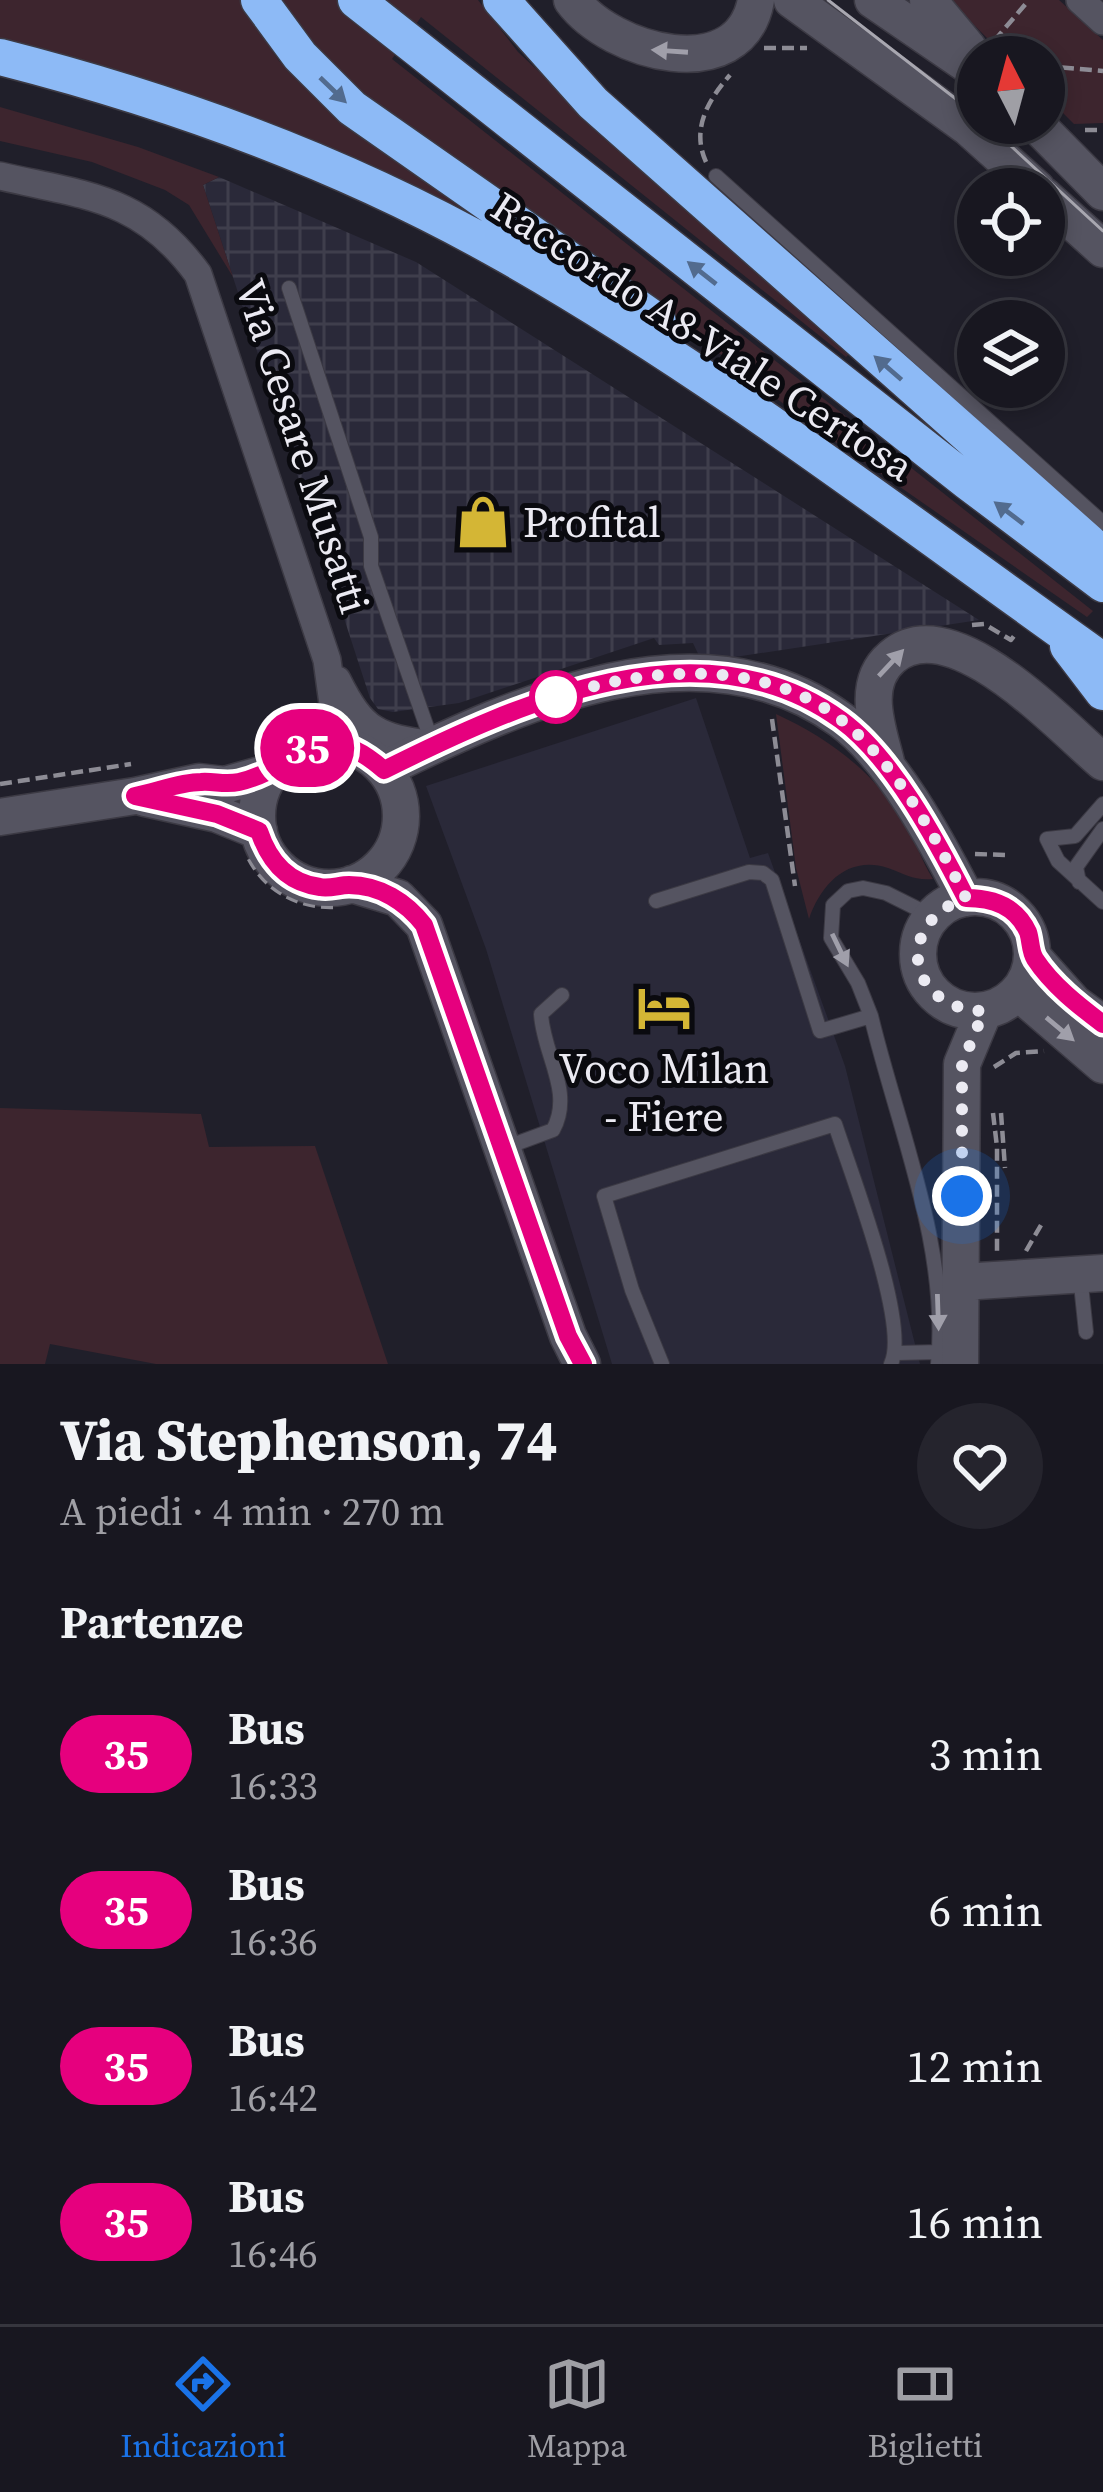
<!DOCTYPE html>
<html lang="it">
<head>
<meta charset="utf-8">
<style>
  body { margin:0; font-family:"Source Serif 4",serif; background:#25242d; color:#f1f3f6; height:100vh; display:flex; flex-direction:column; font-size:45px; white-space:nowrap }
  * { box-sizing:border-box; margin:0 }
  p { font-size:39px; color:#9f9fa5 }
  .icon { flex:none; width:66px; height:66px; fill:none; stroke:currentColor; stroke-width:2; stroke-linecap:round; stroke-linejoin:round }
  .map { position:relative; height:1364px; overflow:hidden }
  .sheet { display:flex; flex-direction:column; background:#181720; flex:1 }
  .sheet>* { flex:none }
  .badge { padding:0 24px; border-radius:39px; font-size:42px; line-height:78px }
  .needle { width:78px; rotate:354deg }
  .buttons { position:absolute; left:957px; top:36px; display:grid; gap:24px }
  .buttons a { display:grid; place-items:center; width:108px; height:108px; border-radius:50%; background:#181720; box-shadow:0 6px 18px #0003,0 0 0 3px #36363e; font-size:60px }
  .you { position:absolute; width:60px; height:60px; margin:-30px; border:9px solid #fff; border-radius:50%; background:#1a73e8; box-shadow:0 0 0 18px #1a73e833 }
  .map>.badge { position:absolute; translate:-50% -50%; box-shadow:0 0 0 6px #fff }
  h2 { padding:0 60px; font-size:45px; line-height:108px }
  .round { display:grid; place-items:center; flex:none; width:126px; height:126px; border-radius:63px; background:#25242d }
  .summary { display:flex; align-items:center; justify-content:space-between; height:204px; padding:0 60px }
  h1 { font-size:57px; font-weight:800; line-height:90px }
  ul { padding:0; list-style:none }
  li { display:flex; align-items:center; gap:36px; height:156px; padding:0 60px }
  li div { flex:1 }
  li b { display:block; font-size:45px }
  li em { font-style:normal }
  li .badge { min-width:132px; font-weight:700; text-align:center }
  .menu { display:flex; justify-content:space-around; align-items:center; height:168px; border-top:3px solid #36363e; background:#181720; font-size:33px; color:#9f9fa5 }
  .menu a { display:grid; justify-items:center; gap:6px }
  .menu .current { color:#1a73e8 }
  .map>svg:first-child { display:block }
  .built { fill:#2a2939 }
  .industrial { fill:url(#industrial-grid) }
  .green { fill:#3d252e }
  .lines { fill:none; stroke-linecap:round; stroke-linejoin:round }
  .lane-casing { stroke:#3c3a44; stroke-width:16 }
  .street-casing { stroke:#3c3a44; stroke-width:30 }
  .secondary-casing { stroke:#3c3a44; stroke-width:39 }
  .highway-casing { stroke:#3c3a44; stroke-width:39 }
  .path { stroke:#8d8c95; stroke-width:4.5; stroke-dasharray:12 6; stroke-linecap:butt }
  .lane { stroke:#555461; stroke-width:14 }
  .street { stroke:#555461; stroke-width:27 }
  .secondary { stroke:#555461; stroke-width:36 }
  .highway { stroke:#8dbaf6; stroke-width:36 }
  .tram { stroke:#a8a7b0; stroke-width:3 }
  .oneway { fill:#a09faa }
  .oneway2 { fill:#526b8e }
  .line-casing { stroke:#fff; stroke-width:27 }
  .line { stroke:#e6007e; stroke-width:18 }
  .walk { stroke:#ebeaf2; stroke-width:12; stroke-dasharray:0 21.6 }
  .stop-dot { fill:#fff; stroke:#e6007e; stroke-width:6 }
  .labels { text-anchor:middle; stroke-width:10; stroke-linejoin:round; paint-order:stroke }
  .street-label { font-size:42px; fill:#ebeaf2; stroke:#0a0a0f }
  .poi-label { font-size:42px; fill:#ebeaf2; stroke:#0a0a0f; text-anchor:start }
</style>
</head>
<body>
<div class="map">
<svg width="1103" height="1364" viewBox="0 0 1103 1364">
  <defs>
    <pattern id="industrial-grid" width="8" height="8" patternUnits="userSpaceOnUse" patternTransform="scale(3)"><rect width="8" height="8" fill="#2a2939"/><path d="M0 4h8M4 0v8" fill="none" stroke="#3f3e4c"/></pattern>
  </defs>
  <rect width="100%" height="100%" fill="#201f2a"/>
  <path class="built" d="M 696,698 L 750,858 L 768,853 L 845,1066 L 920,1364 L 612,1364 L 486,949 L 426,786 Z"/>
  <path class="industrial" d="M 219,177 L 416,262 L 979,620 L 702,662 L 693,643 L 659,645 L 654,638 L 459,703 L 393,712 L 378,709 L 370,698 L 203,185 Z"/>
  <path class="green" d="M 0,0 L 240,0 L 279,61 L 322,102 L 503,232 L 0,45 Z
    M 270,0 L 478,0 L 518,52 L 579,109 L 853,350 L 846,357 L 421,17 L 392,59 L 1093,611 L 1087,617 L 808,423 L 650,299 L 404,136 Z
    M 949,0 L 1059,0 L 1103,40 L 1103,123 L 1074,124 L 1044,94 L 1044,57 L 1006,57 Z
    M 0,107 L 138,147 L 219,177 L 203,185 L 233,277 L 189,205 L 165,190 L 92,162 L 0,141 Z
    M 776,714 C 828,738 873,771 904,821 C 915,839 921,860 933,879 C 915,881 905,874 888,868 C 848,855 821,884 809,919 L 796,868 Z
    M 0,1108 L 201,1114 L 209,1147 L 315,1146 L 388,1364 L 156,1364 L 50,1344 L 45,1364 L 0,1364 Z"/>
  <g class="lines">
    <defs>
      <path id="lane" d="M 716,176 L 1103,523
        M 289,288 L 371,537 L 371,566 L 433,745
        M 1103,804 L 1075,836 L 1047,839 L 1058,861 L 1103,902
        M 1079,882 L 1076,867 L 1103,829
        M 656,901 L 749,872 L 763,873 L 772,880 L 820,1031 L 871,1016
        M 932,916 L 886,893 L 863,888 L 848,891 L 833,905 L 831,938 L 858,983 L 871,1016 C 898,1129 949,1246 938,1364
        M 507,1147 L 553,1130 C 574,1092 543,1054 541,1014 L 562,995
        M 1080,1275 L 1086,1332
        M 897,1353 L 939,1352
        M 662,1364 L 632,1290 L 604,1196 L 835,1124 C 850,1171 910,1324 891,1364"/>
      <path id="street" d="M 1080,0 L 1103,21
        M 0,176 C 87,196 142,197 198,274 L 327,660 L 334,711 L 315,745
        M 337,680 C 363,732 377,737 433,745"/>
      <path id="secondary" d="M 572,0 C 611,53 740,88 756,0
        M 792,0 L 969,128 L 1037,189
        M 873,0 L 978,72
        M 928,0 L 968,48
        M 1035,123 L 1103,192
        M 1044,196 L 1103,249
        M257 816a72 72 0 1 1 144 0a72 72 0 1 1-144 0Z
        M 886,762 C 878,729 860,684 892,657 C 951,606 1059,725 1103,762
        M 384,769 C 519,703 701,618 841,720 C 892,757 937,842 966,898
        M 145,798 L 217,814 L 259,831
        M 0,817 L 135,796 L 199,782 L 225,785 L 271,772
        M 352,884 L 398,898 L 424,925 L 568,1336 L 582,1364
        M918 954a57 57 0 1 1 114 0a57 57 0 1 1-114 0Z
        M 1032,956 L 1074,1003 L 1103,1024
        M 1018,992 L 1103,1065
        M 962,1282 L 1103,1273
        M 960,1364 L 962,1064 L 984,1011"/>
      <path id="highway" d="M 259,0 L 300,56 L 352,108 L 658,322
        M 356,0 L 968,482 L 1103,584
        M 501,0 L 593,103 L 1103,555
        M 0,57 C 177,102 349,165 508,256 C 716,374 908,523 1103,661
        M 1068,646 L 1103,692"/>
    </defs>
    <use href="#lane" class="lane-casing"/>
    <use href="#street" class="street-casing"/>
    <use href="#secondary" class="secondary-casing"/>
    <use href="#highway" class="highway-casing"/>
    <path class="path" d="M 994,41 L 1029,0
      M 999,47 L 1020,57
      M 764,48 L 807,48
      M 1044,66 L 1103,71
      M 1085,130 L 1103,130
      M 706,162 C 691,129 708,100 730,75
      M 972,625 L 984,624 L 1011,640 L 1014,636
      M 772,719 L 795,886
      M 0,784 L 131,764
      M 975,854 L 1007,855
      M 249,859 C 265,890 298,908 333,907
      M 994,1067 L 1016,1053 L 1044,1051
      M 993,1113 L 997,1147 L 997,1251
      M 1001,1113 L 1005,1168
      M 1026,1251 L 1041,1225"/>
    <use href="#lane" class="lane"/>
    <use href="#street" class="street"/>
    <use href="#secondary" class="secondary"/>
    <use href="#highway" class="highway"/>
    <path class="tram" d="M 828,0 L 978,116
      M 986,123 L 1103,231"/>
  </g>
  <defs><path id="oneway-solid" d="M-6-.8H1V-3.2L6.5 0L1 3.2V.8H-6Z" transform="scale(3)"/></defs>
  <g class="oneway">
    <use href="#oneway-solid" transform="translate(670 51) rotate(-176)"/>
    <use href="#oneway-solid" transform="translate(891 663) rotate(-47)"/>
    <use href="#oneway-solid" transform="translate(840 950) rotate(64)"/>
    <use href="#oneway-solid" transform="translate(1060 1029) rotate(40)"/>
    <use href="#oneway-solid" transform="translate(938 1312) rotate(88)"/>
  </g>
  <g class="oneway2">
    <use href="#oneway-solid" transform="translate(333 90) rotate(44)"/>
    <use href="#oneway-solid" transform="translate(702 273) rotate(-142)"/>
    <use href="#oneway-solid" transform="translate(888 368) rotate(-139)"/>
    <use href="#oneway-solid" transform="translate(1009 513) rotate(-143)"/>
  </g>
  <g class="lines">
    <defs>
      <path id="line" d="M 583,1364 L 568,1336 L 424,925 C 406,902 380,885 349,885 C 339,885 330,889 320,887 C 288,883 269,861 259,831 L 217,814 L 135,796 C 156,792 180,782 201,782 C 214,781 225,785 239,782 C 301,768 315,710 384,770 C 518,703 702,619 841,720 C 892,757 937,841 966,898 C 993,898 1016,906 1028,932 C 1031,941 1030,951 1035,959 C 1052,985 1079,1006 1103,1024"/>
    </defs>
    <use href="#line" class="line-casing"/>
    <use href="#line" class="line"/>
    <path class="walk" d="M 556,697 L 544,701 C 638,668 762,654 845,723 C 898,767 936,838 966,898 C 893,923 906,1009 984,1011 L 962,1064 L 962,1196"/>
  </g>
  <defs>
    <symbol id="shop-bare" viewBox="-9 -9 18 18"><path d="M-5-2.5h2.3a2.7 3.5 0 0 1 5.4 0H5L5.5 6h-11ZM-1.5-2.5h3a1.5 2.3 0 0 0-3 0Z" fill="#d4b635" stroke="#0a0a0f" stroke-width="2.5" paint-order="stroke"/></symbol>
    <symbol id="hotel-bare" viewBox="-9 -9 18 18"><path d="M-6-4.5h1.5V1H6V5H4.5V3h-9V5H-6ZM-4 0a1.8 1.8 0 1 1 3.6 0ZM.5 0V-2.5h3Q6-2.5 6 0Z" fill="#d4b635" stroke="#0a0a0f" stroke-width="2.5" paint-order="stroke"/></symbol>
  </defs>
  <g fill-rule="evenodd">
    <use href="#shop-bare" x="445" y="484" width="76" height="76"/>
    <use href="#hotel-bare" x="626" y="970" width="76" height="76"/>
  </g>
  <circle class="stop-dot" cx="556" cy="697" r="24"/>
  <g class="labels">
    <g class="street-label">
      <text transform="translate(703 336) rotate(33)" y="15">Raccordo A8-Viale Certosa</text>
      <text transform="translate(303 446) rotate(72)" y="15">Via Cesare Musatti</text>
    </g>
    <g class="poi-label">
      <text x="523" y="537">Profital</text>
      <text x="664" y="1083" text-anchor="middle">Voco Milan<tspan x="664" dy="48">- Fiere</tspan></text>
    </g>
  </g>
</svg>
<div class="buttons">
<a><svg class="needle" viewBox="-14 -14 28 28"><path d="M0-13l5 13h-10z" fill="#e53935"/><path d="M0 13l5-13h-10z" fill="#9f9fa5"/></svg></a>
<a><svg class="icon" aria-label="locate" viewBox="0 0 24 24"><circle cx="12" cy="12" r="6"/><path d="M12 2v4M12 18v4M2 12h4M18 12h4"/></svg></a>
<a><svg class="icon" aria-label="layers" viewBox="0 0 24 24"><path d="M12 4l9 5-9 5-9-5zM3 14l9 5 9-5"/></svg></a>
</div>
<div class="you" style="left:962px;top:1196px"></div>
<b class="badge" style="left:307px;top:748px;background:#e6007e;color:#fff">35</b>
</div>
<section class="sheet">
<div class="summary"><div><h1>Via Stephenson, 74</h1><p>A piedi · 4 min · 270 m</p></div><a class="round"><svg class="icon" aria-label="heart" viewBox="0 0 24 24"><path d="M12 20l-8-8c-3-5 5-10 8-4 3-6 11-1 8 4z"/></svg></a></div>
<h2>Partenze</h2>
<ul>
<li><span class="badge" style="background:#e6007e;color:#fff">35</span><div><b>Bus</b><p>16:33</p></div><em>3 min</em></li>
<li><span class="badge" style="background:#e6007e;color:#fff">35</span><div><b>Bus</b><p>16:36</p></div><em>6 min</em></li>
<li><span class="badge" style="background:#e6007e;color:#fff">35</span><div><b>Bus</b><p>16:42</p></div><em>12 min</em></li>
<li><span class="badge" style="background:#e6007e;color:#fff">35</span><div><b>Bus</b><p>16:46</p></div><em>16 min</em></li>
</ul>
</section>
<nav class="menu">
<a class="current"><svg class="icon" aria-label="directions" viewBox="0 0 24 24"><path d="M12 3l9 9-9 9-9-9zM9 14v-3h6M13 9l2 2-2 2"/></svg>Indicazioni</a>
<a><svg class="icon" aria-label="map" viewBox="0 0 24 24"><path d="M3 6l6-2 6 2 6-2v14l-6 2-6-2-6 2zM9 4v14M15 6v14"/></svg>Mappa</a>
<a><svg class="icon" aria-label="tickets" viewBox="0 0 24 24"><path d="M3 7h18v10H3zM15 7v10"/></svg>Biglietti</a>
</nav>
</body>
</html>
